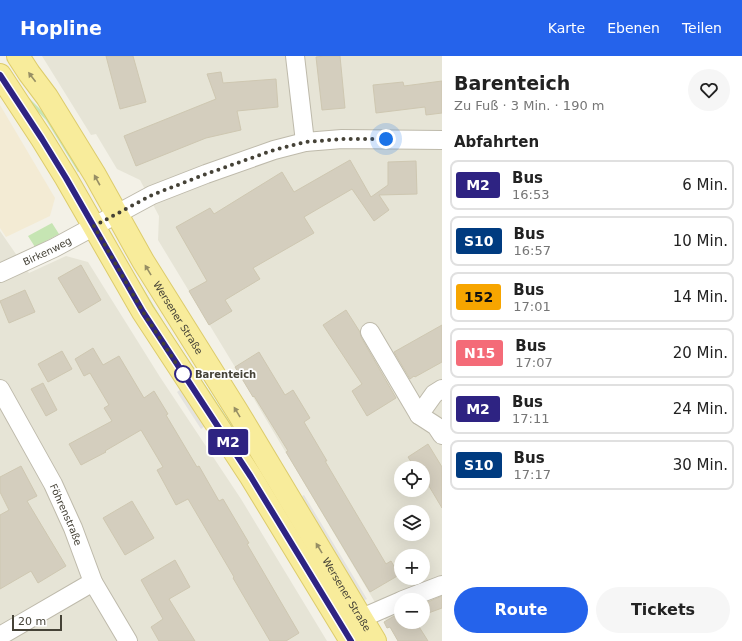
<!DOCTYPE html>
<html lang="de">
<head>
<meta charset="utf-8">
<style>
  body { margin:0; font-family:"DejaVu Sans",sans-serif; background:#f6f6f6; color:#222; height:100vh; display:flex; flex-direction:column; font-size:15px; white-space:nowrap }
  * { box-sizing:border-box; margin:0 }
  p { font-size:13px; color:#767676 }
  .icon { flex:none; width:22px; height:22px; fill:none; stroke:currentColor; stroke-width:2; stroke-linecap:round; stroke-linejoin:round }
  .map { position:relative; flex:1; overflow:hidden }
  .panel { display:flex; flex-direction:column; background:#fff; width:300px }
  .panel>* { flex:none }
  .badge { padding:0 8px; border-radius:3px; font-size:14px; line-height:26px }
  .controls { position:absolute; left:394px; top:405px; display:grid; gap:8px }
  .controls a { display:grid; place-items:center; width:36px; height:36px; border-radius:50%; background:#fff; box-shadow:0 4px 16px #0002; font-size:20px }
  .scale { position:absolute; left:12px; bottom:10px; width:50px; box-sizing:border-box; padding-left:4px; border:2px solid #454237; border-top:0; font-size:11px; line-height:14px; white-space:nowrap; color:#454237; -webkit-text-stroke:3px #fff; paint-order:stroke }
  .you { position:absolute; width:20px; height:20px; margin:-10px; border:3px solid #fff; border-radius:50%; background:#1a73e8; box-shadow:0 0 0 6px #1a73e833 }
  .map>.badge { position:absolute; translate:-50% -50%; box-shadow:0 0 0 2px #fff }
  h2 { padding:0 12px; font-size:15px; line-height:36px }
  .round { display:grid; place-items:center; flex:none; width:42px; height:42px; border-radius:21px; background:#f6f6f6 }
  .head { display:flex; align-items:center; justify-content:space-between; height:68px; padding:0 12px }
  h1 { font-size:19px; font-weight:800; line-height:30px }
  .button { display:flex; gap:8px; margin-top:auto; padding:8px 12px }
  .button a { flex:1; height:46px; border-radius:24px; background:#2563eb; color:#fff; font-size:16px; font-weight:800; line-height:46px; text-align:center }
  .button a+a { background:#f6f6f6; color:#222 }
  ul { padding:0; list-style:none }
  li { display:flex; align-items:center; gap:12px; height:50px; margin:0 8px 6px; padding:0 4px; border:2px solid #e0e0e0; border-radius:8px }
  li div { flex:1 }
  li b { display:block; font-size:15px }
  li em { font-style:normal }
  li .badge { min-width:44px; font-weight:700; text-align:center }
  header { display:flex; align-items:center; gap:24px; box-sizing:border-box; height:56px; padding:0 20px; background:#2563eb; color:#fff }
  header strong { font-size:19px }
  nav { display:flex; gap:22px; margin-inline-start:auto; font-size:14px }
  main { display:flex; flex:1; min-height:0 }
  .map>svg:first-child { display:block }
  .residential { fill:#e6e4d6; fill-rule:evenodd }
  .commercial { fill:#f3ebd4 }
  .green { fill:#c6e5b3 }
  .parking { fill:#e4e3df }
  .building { fill:#d4cebe; stroke:#cec7b1 }
  .lines { fill:none; stroke-linecap:round; stroke-linejoin:round }
  .minor-casing { stroke:#bebaab; stroke-width:20 }
  .major-casing { stroke:#ddcc6c; stroke-width:24 }
  .minor { stroke:#fff; stroke-width:18 }
  .major { stroke:#f8ec9b; stroke-width:22 }
  .oneway { fill:#968e64 }
  .line-casing { stroke:#fff; stroke-width:9 }
  .line { stroke:#2e2382; stroke-width:6 }
  .walk { stroke:#454237; stroke-width:4; stroke-dasharray:0 7.2 }
  .stop-dot { fill:#fff; stroke:#2e2382; stroke-width:2 }
  .labels { text-anchor:middle; stroke-width:3.5; stroke-linejoin:round; paint-order:stroke }
  .street-label { font-size:10px; fill:#454237; stroke:#fff }
  .stop-label { font-size:10px; font-weight:bold; fill:#454237; stroke:#fff; text-anchor:start }
</style>
</head>
<body>
<header>
<strong>Hopline</strong>
<nav><a>Karte</a><a>Ebenen</a><a>Teilen</a></nav>
</header>
<main>
<div class="map">
<svg width="442" height="585" viewBox="0 0 442 585">
  <rect width="100%" height="100%" fill="#f3f1e7"/>
  <path class="residential" d="M 42,0 L 442,0 L 442,585 L 398,585 L 235,311 L 158,184 L 159,160 L 140,124 L 117,113 L 96,78 L 91,79 ZM 401,412 L 423,412 L 423,434 L 401,434 ZM 401,456 L 423,456 L 423,478 L 401,478 ZM 401,500 L 423,500 L 423,522 L 401,522 ZM 401,544 L 423,544 L 423,566 L 401,566 Z
    M 0,175 L 29,217 L 66,200 L 88,206 L 160,321 L 241,443 L 327,585 L 0,585 Z"/>
  <path class="commercial" d="M 0,49 L 55,142 L 50,160 L 6,181 L 0,172 Z"/>
  <path class="green" d="M 12,16 L 25,38 L 49,62 L 82,114 L 78,116 L 46,64 L 23,40 L 10,18 Z
    M 52,167 L 59,178 L 35,191 L 28,180 Z
    M 130,211 L 168,273 L 261,413 L 273,442 L 126,213 Z"/>
  <path class="parking" d="M 181,333 L 205,370 L 201,373 L 177,336 Z
    M 304,439 L 367,543 L 363,545 L 300,441 Z"/>
  <path class="building" d="M 106,0 L 133,0 L 146,46 L 120,53 Z
    M 324,0 L 340,0 L 345,52 L 322,54 L 316,1 Z
    M 221,16 L 223,27 L 276,23 L 278,51 L 237,55 L 241,74 L 206,82 L 136,110 L 124,80 L 216,43 L 207,18 Z
    M 442,25 L 442,57 L 426,59 L 425,51 L 376,57 L 373,29 L 403,26 L 404,30 Z
    M 350,104 L 371,141 L 388,129 L 388,106 L 416,105 L 417,138 L 379,139 L 389,154 L 374,165 L 352,133 L 304,161 L 314,177 L 253,212 L 260,223 L 225,244 L 232,255 L 209,269 L 189,235 L 207,225 L 176,171 L 210,152 L 214,158 L 282,116 L 294,136 Z
    M 81,209 L 101,244 L 79,257 L 58,222 Z
    M 25,234 L 35,256 L 9,267 L 0,245 Z
    M 346,254 L 360,276 L 361,281 L 396,342 L 367,360 L 352,335 L 362,328 L 323,269 Z
    M 442,269 L 442,306 L 415,321 L 414,320 L 410,323 L 394,296 Z
    M 93,292 L 103,309 L 119,300 L 144,342 L 154,335 L 168,358 L 166,359 L 197,411 L 199,410 L 219,445 L 223,443 L 249,487 L 247,488 L 299,577 L 286,585 L 270,585 L 233,522 L 234,521 L 188,443 L 176,449 L 157,414 L 163,411 L 141,374 L 105,395 L 106,396 L 81,409 L 69,388 L 112,365 L 104,352 L 109,349 L 90,317 L 84,320 L 75,303 Z
    M 62,295 L 72,313 L 48,326 L 38,308 Z
    M 259,296 L 285,339 L 293,334 L 310,362 L 304,366 L 327,405 L 325,405 L 386,508 L 391,505 L 399,519 L 370,536 L 286,396 L 288,395 L 254,340 L 253,341 L 235,311 Z
    M 43,327 L 57,354 L 46,360 L 31,333 Z
    M 428,388 L 442,411 L 442,452 L 423,420 L 423,412 L 415,412 L 408,401 Z
    M 21,410 L 37,440 L 27,445 L 66,510 L 38,527 L 31,515 L 0,533 L 0,459 L 9,454 L 0,436 L 0,421 Z
    M 132,445 L 154,482 L 125,499 L 103,462 Z
    M 175,504 L 190,531 L 169,543 L 195,585 L 159,585 L 151,571 L 163,563 L 141,524 Z
    M 442,540 L 442,552 L 423,559 L 423,548 Z
    M 401,556 L 401,566 L 416,566 L 428,585 L 398,585 L 390,571 L 387,572 L 384,566 Z"/>
  <g class="lines">
    <defs>
      <g id="minor">
        <path d="M 295,0 L 305,86"/>
        <path id="s1" d="M 0,217 L 54,192 L 152,139 L 206,118 L 274,94 L 305,86 L 342,83 L 442,84"/>
        <path d="M 370,276 L 419,359 L 436,370 L 442,379"/>
        <path id="s2" d="M 0,333 L 53,428 L 73,472 L 93,526 L 128,585"/>
        <path d="M 419,359 L 434,338 L 442,333"/>
        <path d="M 403,544 L 442,529"/>
        <path d="M 348,568 L 401,545"/>
        <path d="M 0,580 L 93,526"/>
      </g>
      <g id="major">
        <path id="s3" d="M 18,0 L 29,17 L 47,41 L 95,119 L 143,205 L 237,355 L 375,585"/>
        <path d="M 0,19 L 42,83 L 66,122 L 143,256 L 251,421 L 351,585"/>
      </g>
    </defs>
    <use href="#minor" class="minor-casing"/>
    <use href="#major" class="major-casing"/>
    <use href="#minor" class="minor"/>
    <use href="#major" class="major"/>
  </g>
  <defs><path id="oneway-solid" d="M-6-.8H1V-3.2L6.5 0L1 3.2V.8H-6Z"/></defs>
  <g class="oneway">
    <use href="#oneway-solid" transform="translate(32 21) rotate(-127)"/>
    <use href="#oneway-solid" transform="translate(97 124) rotate(-119)"/>
    <use href="#oneway-solid" transform="translate(148 214) rotate(-121)"/>
    <use href="#oneway-solid" transform="translate(237 356) rotate(-121)"/>
    <use href="#oneway-solid" transform="translate(319 492) rotate(-121)"/>
  </g>
  <g class="lines">
    <defs>
      <path id="line" d="M 0,19 L 42,83 L 66,122 L 143,256 L 251,421 L 351,585"/>
    </defs>
    <use href="#line" class="line-casing"/>
    <use href="#line" class="line"/>
    <path class="walk" d="M 183,318 L 143,256 L 94,170 L 152,139 L 206,118 L 274,94 L 305,86 L 342,83 L 386,83"/>
  </g>
  <circle class="stop-dot" cx="183" cy="318" r="8"/>
  <g class="labels">
    <g class="street-label">
      <text dy="4" stroke="none"><textPath href="#s1" startOffset="52">Birkenweg</textPath></text>
      <text dy="4" stroke="none"><textPath href="#s3" startOffset="307">Wersener Straße</textPath></text>
      <text dy="4" stroke="none"><textPath href="#s2" startOffset="142">Föhrenstraße</textPath></text>
      <text dy="4" stroke="none"><textPath href="#s3" startOffset="631">Wersener Straße</textPath></text>
    </g>
    <g class="stop-label">
      <text x="195" y="322">Barenteich</text>
    </g>
  </g>
</svg>
<div class="controls">
<a><svg class="icon" aria-label="locate" viewBox="0 0 24 24"><circle cx="12" cy="12" r="6"/><path d="M12 2v4M12 18v4M2 12h4M18 12h4"/></svg></a>
<a><svg class="icon" aria-label="layers" viewBox="0 0 24 24"><path d="M12 4l9 5-9 5-9-5zM3 14l9 5 9-5"/></svg></a>
<a>+</a>
<a>−</a>
</div>
<div class="scale">20 m</div>
<div class="you" style="left:386px;top:83px"></div>
<b class="badge" style="left:228px;top:386px;background:#2e2382;color:#fff">M2</b>
</div>
<section class="panel">
<div class="head"><div><h1>Barenteich</h1><p>Zu Fuß · 3 Min. · 190 m</p></div><a class="round"><svg class="icon" aria-label="heart" viewBox="0 0 24 24"><path d="M12 20l-8-8c-3-5 5-10 8-4 3-6 11-1 8 4z"/></svg></a></div>
<h2>Abfahrten</h2>
<ul>
<li><span class="badge" style="background:#2e2382;color:#fff">M2</span><div><b>Bus</b><p>16:53</p></div><em>6 Min.</em></li>
<li><span class="badge" style="background:#003b80;color:#fff">S10</span><div><b>Bus</b><p>16:57</p></div><em>10 Min.</em></li>
<li><span class="badge" style="background:#f7a500;color:#111">152</span><div><b>Bus</b><p>17:01</p></div><em>14 Min.</em></li>
<li><span class="badge" style="background:#f46b78;color:#fff">N15</span><div><b>Bus</b><p>17:07</p></div><em>20 Min.</em></li>
<li><span class="badge" style="background:#2e2382;color:#fff">M2</span><div><b>Bus</b><p>17:11</p></div><em>24 Min.</em></li>
<li><span class="badge" style="background:#003b80;color:#fff">S10</span><div><b>Bus</b><p>17:17</p></div><em>30 Min.</em></li>
</ul>
<div class="button"><a>Route</a><a>Tickets</a></div>
</section>
</main>
</body>
</html>
